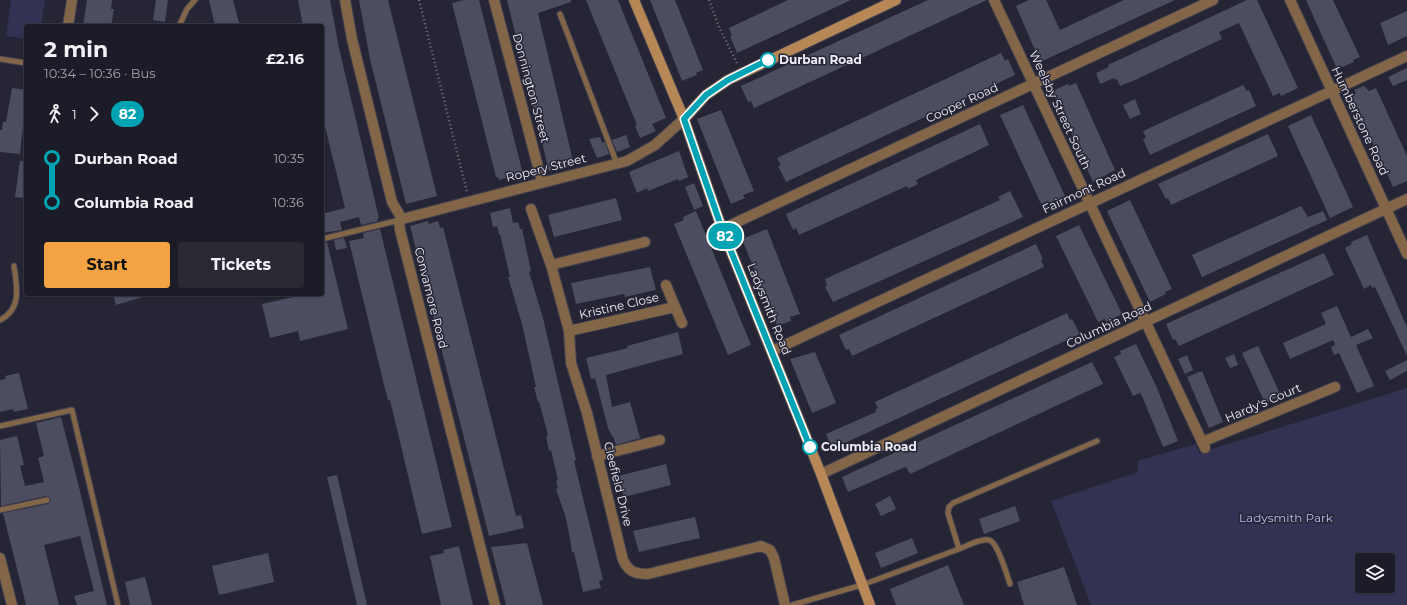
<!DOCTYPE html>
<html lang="en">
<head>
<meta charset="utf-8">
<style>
  body { margin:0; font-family:Montserrat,sans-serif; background:#292934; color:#f1f3f6; height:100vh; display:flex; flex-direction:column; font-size:15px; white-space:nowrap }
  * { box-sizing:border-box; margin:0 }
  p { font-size:13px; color:#a0a1a8 }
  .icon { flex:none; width:22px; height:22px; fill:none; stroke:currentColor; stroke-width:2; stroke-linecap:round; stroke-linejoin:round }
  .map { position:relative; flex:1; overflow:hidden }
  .details { position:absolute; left:24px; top:24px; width:300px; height:272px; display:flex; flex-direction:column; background:#1c1c28; border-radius:4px; box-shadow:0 1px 3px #0004,0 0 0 1px #3a3a45 }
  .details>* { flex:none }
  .badge { padding:0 8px; border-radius:13px; font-size:14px; line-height:26px }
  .controls { position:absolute; left:1355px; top:553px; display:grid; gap:8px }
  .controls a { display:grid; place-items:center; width:40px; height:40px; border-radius:4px; background:#1c1c28; box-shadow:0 1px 3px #0004,0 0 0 1px #3a3a45; font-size:20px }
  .map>.badge { position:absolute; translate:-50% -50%; box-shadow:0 0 0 2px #fff }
  .legs { display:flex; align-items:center; gap:6px; height:44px; padding:0 20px; font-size:13px }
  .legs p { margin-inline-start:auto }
  .summary { display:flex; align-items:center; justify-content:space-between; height:68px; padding:0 20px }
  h1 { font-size:22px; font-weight:700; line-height:30px }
  .cta { display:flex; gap:8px; margin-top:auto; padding:8px 20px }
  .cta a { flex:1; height:46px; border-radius:4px; background:#f4a344; color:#111; font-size:16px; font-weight:700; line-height:46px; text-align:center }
  .cta a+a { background:#292934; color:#f1f3f6 }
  ul { padding:0 20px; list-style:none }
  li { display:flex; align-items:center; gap:14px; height:44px; font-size:15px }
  li i { display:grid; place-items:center; width:6px; height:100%; margin:0 5px; background:currentColor }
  li i::after { content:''; width:10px; height:10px; margin:-5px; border:3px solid; border-radius:50%; background:#1c1c28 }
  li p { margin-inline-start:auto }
  li:first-child i { background:linear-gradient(#0000 50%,currentColor 0) }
  li:last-child i { background:linear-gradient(currentColor 50%,#0000 0) }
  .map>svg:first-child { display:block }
  .green { fill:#333253; fill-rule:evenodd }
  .building { fill:#4d4d60 }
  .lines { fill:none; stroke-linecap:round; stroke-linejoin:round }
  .lane-casing { stroke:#414150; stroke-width:7 }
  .street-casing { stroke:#414150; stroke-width:12 }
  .secondary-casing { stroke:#414150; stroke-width:12 }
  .path { stroke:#747482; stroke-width:2.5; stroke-dasharray:1 3; stroke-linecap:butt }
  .lane { stroke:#836547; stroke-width:5 }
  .street { stroke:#836547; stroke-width:10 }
  .secondary { stroke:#b78856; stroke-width:10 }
  .line-1-casing { stroke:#fff; stroke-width:9 }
  .line-1 { stroke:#00a3b4; stroke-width:6 }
  .stop-1-dot { fill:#fff; stroke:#00a3b4; stroke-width:2 }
  .labels { text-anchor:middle; stroke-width:3; stroke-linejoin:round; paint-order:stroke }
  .stop-label { font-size:12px; font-weight:bold; fill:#ededf8; stroke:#252535; text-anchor:start }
  .street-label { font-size:12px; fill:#ededf8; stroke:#252535 }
  .park-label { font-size:12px; fill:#bebef6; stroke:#252535 }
</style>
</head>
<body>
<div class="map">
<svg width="1407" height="605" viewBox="0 0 1407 605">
  <rect width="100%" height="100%" fill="#252535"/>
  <path class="green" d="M 11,0 L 45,0 L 41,26 L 26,26 L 26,39 L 6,36 Z
    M 1407,388 L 1407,605 L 1091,605 L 1051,501 L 1138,472 L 1137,461 L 1196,444 L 1199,453 ZM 1362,560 L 1388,560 L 1388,586 L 1362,586 Z"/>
  <path class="building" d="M 87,0 L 112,0 L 111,9 L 114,9 L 111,26 L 83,26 Z
    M 156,0 L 168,0 L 165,22 L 153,20 Z
    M 209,0 L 233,0 L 240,26 L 215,26 Z
    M 298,0 L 330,0 L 339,48 L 379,218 L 377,219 L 378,221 L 361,225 L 359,217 L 340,222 L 342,230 L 322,233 L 322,214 L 345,208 L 322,114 L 322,26 L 303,26 Z
    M 359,0 L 388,0 L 437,196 L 406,204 L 370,59 Z
    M 464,0 L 479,0 L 523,174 L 499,180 L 498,177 L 496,177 L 452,3 Z
    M 507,0 L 571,0 L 571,2 L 538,13 L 574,165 L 549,171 Z
    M 586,0 L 618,0 L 666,118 L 652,124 L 656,131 L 640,138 L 635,126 L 637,125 Z
    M 650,0 L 675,0 L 703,70 L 696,73 L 697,75 L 682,81 Z
    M 788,0 L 851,0 L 737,53 L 730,36 L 732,35 L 729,28 Z
    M 928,0 L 987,0 L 754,108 L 751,101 L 748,102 L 741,86 Z
    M 1029,0 L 1046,0 L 1060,30 L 1124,0 L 1175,0 L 1040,62 L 1016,6 Z
    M 1247,0 L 1257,0 L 1298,88 L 1281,96 L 1280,93 L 1273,96 L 1239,23 L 1219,32 L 1222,39 L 1135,80 L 1120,86 L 1117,79 L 1115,80 L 1114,78 L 1100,84 L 1096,73 L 1109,67 L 1108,65 Z
    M 1306,0 L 1333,0 L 1360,57 L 1353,60 L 1354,62 L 1337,69 Z
    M 1407,11 L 1407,36 L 1388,45 L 1380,23 Z
    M 1001,53 L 1005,61 L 1008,59 L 1015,75 L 786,182 L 778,166 L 781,165 L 777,158 Z
    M 1407,68 L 1407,80 L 1393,86 L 1388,77 Z
    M 1076,83 L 1115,170 L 1093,182 L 1052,91 L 1068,84 L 1069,86 Z
    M 1243,85 L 1247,91 L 1249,90 L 1256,106 L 1150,155 L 1143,139 L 1146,138 L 1143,131 Z
    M 1364,86 L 1369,91 L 1376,88 L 1407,156 L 1407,181 L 1393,187 L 1351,96 L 1356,93 L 1354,90 Z
    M 12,88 L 25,90 L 24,96 L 26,97 L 20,154 L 0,152 L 0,130 L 2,130 L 3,122 L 6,122 Z
    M 1135,99 L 1141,114 L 1130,119 L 1123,105 Z
    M 1023,105 L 1065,196 L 1049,203 L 1048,201 L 1041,204 L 1000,115 Z
    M 721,110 L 754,191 L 743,195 L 745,198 L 731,204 L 697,119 Z
    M 1311,115 L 1353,207 L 1330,218 L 1288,126 Z
    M 980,124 L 989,145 L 916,180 L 918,184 L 908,189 L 907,186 L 799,235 L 796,228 L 793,230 L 786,214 Z
    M 1268,134 L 1278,156 L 1171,205 L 1168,198 L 1166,199 L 1158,184 Z
    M 626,135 L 630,147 L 617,152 L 612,140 Z
    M 600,137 L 602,143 L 605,142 L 609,154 L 597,158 L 589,139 Z
    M 679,151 L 688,177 L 679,181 L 678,179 L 648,191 L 647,188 L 637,193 L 629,172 Z
    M 20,161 L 26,161 L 26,198 L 15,197 Z
    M 694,183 L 703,206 L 694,210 L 685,187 Z
    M 1010,191 L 1023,217 L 833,302 L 825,287 L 827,286 L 825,279 L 1000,200 L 998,197 Z
    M 616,198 L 622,220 L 554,237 L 548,215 Z
    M 1130,200 L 1172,289 L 1165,292 L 1166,294 L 1150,302 L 1107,211 Z
    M 1301,206 L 1308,217 L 1323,211 L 1327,220 L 1202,277 L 1192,255 Z
    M 510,208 L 513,223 L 518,222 L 520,229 L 522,229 L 531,271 L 529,272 L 543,318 L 576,460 L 574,461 L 603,580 L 599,581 L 601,588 L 583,592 L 574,552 L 572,552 L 571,545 L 566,518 L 556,489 L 558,488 L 556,481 L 558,480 L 551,450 L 549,451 L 546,436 L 548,435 L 539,402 L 538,402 L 534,387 L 536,387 L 522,324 L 508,277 L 510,277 L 500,234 L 499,234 L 497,226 L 493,227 L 490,213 Z
    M 696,211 L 751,345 L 728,355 L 674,224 L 684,220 L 683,217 Z
    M 428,221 L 429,224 L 438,221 L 440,228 L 443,227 L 516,516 L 521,515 L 524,528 L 489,536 L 410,226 Z
    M 1079,225 L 1122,314 L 1106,322 L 1105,319 L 1098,322 L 1056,236 Z
    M 380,229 L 452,527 L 422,534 L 390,400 L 388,400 L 385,389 L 349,241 L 364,238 L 363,233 Z
    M 767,229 L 800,314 L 790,317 L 791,321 L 777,326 L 742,239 Z
    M 1367,235 L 1407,327 L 1407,356 L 1375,287 L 1372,288 L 1371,285 L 1364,289 L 1345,248 L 1352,244 L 1351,242 Z
    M 344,238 L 347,248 L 336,250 L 334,240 Z
    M 327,242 L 348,329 L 300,341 L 298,331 L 270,338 L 262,304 L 307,294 L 322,294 L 322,243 Z
    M 1036,244 L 1043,259 L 1041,260 L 1044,267 L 852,356 L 849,349 L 846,350 L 839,335 Z
    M 1324,253 L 1334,275 L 1179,346 L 1175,339 L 1173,340 L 1166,324 Z
    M 650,267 L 656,290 L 625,297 L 624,294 L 576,304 L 571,283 Z
    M 113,294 L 143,294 L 143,297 L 116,305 Z
    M 1337,306 L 1351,337 L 1368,329 L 1373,338 L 1356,345 L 1374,386 L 1357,393 L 1339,353 L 1334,355 L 1331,347 L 1335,345 L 1333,340 L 1290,359 L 1283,343 L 1326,324 L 1321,313 Z
    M 1067,313 L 1070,320 L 1072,319 L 1080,334 L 832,449 L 826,434 L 876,412 L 875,410 L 878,408 L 875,402 Z
    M 678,332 L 683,354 L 606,375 L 612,407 L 630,402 L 640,438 L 616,445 L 613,436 L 612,436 L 608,428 L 595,378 L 591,379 L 586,358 L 628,348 L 627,346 Z
    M 1136,344 L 1157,388 L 1178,441 L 1163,447 L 1142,396 L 1140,393 L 1133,396 L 1114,357 L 1121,354 L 1120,351 Z
    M 1258,346 L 1281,396 L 1265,403 L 1242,353 Z
    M 815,352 L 836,403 L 812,413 L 790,359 Z
    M 1234,354 L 1238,365 L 1230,368 L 1225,358 Z
    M 1187,355 L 1193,370 L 1185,374 L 1178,359 Z
    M 1407,360 L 1407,371 L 1390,380 L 1385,371 Z
    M 1092,362 L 1103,384 L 910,474 L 906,467 L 903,468 L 848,492 L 842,477 Z
    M 1202,371 L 1223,422 L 1209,428 L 1187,377 Z
    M 19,373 L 28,409 L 14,412 L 13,409 L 0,412 L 0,380 L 6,379 L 5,376 Z
    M 61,417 L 79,487 L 107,605 L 77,605 L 74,596 L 94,591 L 80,536 L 44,545 L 59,605 L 26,605 L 3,513 L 48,504 L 51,500 L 46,496 L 1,506 L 0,440 L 17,436 L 24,465 L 20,466 L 25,486 L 44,482 L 38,458 L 44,456 L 36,423 Z
    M 666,464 L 671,485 L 624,497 L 618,476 Z
    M 337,475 L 367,605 L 357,605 L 327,477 Z
    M 890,496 L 896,509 L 881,516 L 875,504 Z
    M 1015,506 L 1020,521 L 984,534 L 979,519 Z
    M 695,517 L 700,538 L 639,552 L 633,531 Z
    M 912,538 L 918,553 L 881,568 L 875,553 Z
    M 527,543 L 543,605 L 506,605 L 491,547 Z
    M 459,546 L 473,605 L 441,605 L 430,556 L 444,553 L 443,550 Z
    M 268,553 L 274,582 L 219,595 L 212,566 Z
    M 948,565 L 964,605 L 896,605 L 890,589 Z
    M 1064,567 L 1077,605 L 1024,605 L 1017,582 Z
    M 145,577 L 152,605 L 130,605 L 125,582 Z"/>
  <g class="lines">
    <defs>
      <path id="lane" d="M 560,14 L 617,164
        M 179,26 L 187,9 L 195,0
        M 0,59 L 26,63
        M 322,239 L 400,220
        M 0,320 C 22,309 17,287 14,266
        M 0,426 L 72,410 L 118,605
        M 0,510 L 47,500
        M 959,549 C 967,546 981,538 989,540 C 998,542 1007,576 1010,584
        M 792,605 L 862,585 L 959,549 L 948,513 L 949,507 L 953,503 L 1097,441"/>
      <path id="street" d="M 345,0 L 352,39 L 392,202 L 402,219
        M 494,0 L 542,182
        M 994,0 L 1205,448
        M 1290,0 L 1407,254
        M 68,26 L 72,0
        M 531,209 L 551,265 L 569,331 L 571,363 L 587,413 L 623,560 C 629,572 635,574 648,574 L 761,546 L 770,550 L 774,558 L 785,605
        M 402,219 L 399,222 L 400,230 L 495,605
        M 402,219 L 627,161 L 655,145 L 684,119
        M 722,229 L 1213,0
        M 551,265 L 645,242
        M 666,285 L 675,307
        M 569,331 L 675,307 L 682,323
        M 772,351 L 1407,56
        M 1202,442 L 1335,387
        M 597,456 L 660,440
        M 821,474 L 1407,199
        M 0,558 L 12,605"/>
      <path id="secondary" d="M 634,0 L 684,119 L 722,229 L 821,474 L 870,605
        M 684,119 L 706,95 L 728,80 L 896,0"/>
    </defs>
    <use href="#lane" class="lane-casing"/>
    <use href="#street" class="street-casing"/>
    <use href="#secondary" class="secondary-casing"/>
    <path class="path" d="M 419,0 L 467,192
      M 709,0 L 719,27 L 738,65"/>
    <use href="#lane" class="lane"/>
    <use href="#street" class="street"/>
    <use href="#secondary" class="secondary"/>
  </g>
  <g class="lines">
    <defs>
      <path id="line-1" d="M 768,60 L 728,80 L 706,95 L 684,119 L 722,229 L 810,447"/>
    </defs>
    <use href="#line-1" class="line-1-casing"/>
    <use href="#line-1" class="line-1"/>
  </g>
  <g class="stop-1-dot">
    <circle cx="768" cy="60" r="7"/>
    <circle cx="810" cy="447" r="7"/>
  </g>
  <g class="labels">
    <g class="stop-label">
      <text x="779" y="64">Durban Road</text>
      <text x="821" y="451">Columbia Road</text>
    </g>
    <g class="street-label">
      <text transform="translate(531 88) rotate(75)" y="4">Donnington Street</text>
      <text transform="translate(962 103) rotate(-25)" y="4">Cooper Road</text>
      <text transform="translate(1060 110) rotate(65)" y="4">Weelsby Street South</text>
      <text transform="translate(1360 121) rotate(65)" y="4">Humberstone Road</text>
      <text transform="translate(546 168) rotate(-14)" y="4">Ropery Street</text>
      <text transform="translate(1084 191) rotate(-25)" y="4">Fairmont Road</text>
      <text transform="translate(431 298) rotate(76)" y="4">Convamore Road</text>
      <text transform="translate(619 306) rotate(-13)" y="4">Kristine Close</text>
      <text transform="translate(769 309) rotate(68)" y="4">Ladysmith Road</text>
      <text transform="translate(1109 325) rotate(-25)" y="4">Columbia Road</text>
      <text transform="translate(1263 403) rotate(-23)" y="4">Hardy's Court</text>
      <text transform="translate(618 484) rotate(76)" y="4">Cleefield Drive</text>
    </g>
    <g class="park-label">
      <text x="1286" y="522">Ladysmith Park</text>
    </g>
  </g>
</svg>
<div class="controls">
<a><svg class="icon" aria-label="layers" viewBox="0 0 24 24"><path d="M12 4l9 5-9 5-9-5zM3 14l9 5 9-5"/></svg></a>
</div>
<b class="badge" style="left:725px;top:236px;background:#00a3b4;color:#fff">82</b>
<section class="details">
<div class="summary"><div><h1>2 min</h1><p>10:34 – 10:36 · Bus</p></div><b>£2.16</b></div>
<div class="legs"><svg class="icon" aria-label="walk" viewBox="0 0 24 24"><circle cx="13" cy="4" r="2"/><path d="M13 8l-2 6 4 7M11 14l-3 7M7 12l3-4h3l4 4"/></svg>1<svg class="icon" aria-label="forward" viewBox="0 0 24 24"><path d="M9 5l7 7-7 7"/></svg><b class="badge" style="background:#00a3b4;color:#fff">82</b></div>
<ul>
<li><i style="color:#00a3b4"></i><b>Durban Road</b><p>10:35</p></li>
<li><i style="color:#00a3b4"></i><b>Columbia Road</b><p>10:36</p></li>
</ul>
<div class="cta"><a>Start</a><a>Tickets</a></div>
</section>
</div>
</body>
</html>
